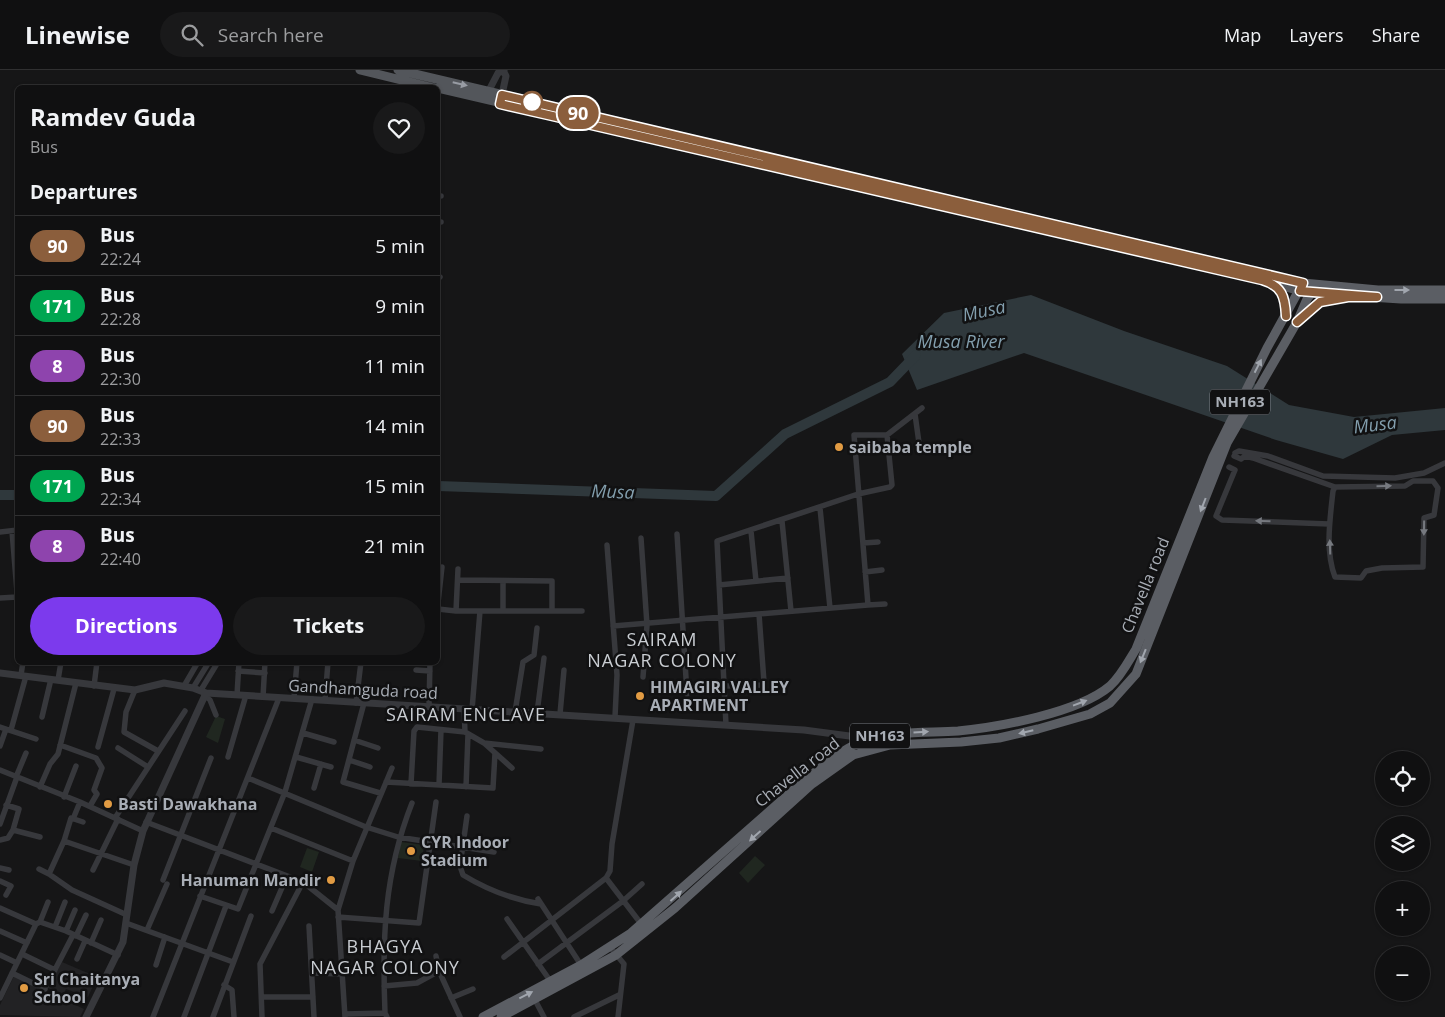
<!DOCTYPE html>
<html lang="en">
<head>
<meta charset="utf-8">
<style>
  body { margin:0; font-family:"Open Sans",sans-serif; background:#19191a; color:#f1f3f6; height:100vh; display:flex; flex-direction:column; font-size:19px; white-space:nowrap }
  * { box-sizing:border-box; margin:0 }
  p { font-size:16px; color:#9c9d9f }
  .icon { flex:none; width:28px; height:28px; fill:none; stroke:currentColor; stroke-width:2; stroke-linecap:round; stroke-linejoin:round }
  .map { position:relative; flex:1; overflow:hidden }
  .sheet { position:absolute; left:15px; top:15px; width:425px; height:580px; display:flex; flex-direction:column; background:#101011; border-radius:8px; box-shadow:0 1px 4px #0004,0 0 0 1px #303031 }
  .sheet>* { flex:none }
  .badge { padding:0 10px; border-radius:16px; font-size:18px; line-height:32px }
  .buttons { position:absolute; left:1375px; top:681px; display:grid; gap:10px }
  .buttons a { display:grid; place-items:center; width:55px; height:55px; border-radius:50%; background:#101011; box-shadow:0 1px 4px #0004,0 0 0 1px #303031; font-size:25px }
  .map>.badge { position:absolute; translate:-50% -50%; box-shadow:0 0 0 2px #fff }
  h2 { padding:0 15px; font-size:19px; line-height:45px }
  .round { display:grid; place-items:center; flex:none; width:52px; height:52px; border-radius:26px; background:#19191a }
  .head { display:flex; align-items:center; justify-content:space-between; height:85px; padding:0 15px }
  h1 { font-size:24px; font-weight:700; line-height:38px }
  .primary-button { display:flex; gap:10px; margin-top:auto; padding:10px 15px }
  .primary-button a { flex:1; height:58px; border-radius:30px; background:#7c3aed; color:#fff; font-size:20px; font-weight:700; line-height:58px; text-align:center }
  .primary-button a+a { background:#19191a; color:#f1f3f6 }
  ul { padding:0; list-style:none }
  li { display:flex; align-items:center; gap:15px; height:60px; padding:0 15px; border-top:1px solid #303031 }
  li div { flex:1 }
  li b { display:block; font-size:19px }
  li em { font-style:normal }
  li .badge { min-width:55px; font-weight:700; text-align:center }
  header { display:flex; align-items:center; gap:30px; box-sizing:border-box; height:70px; padding:0 25px; background:#101011; border-bottom:1px solid #303031 }
  header strong { font-size:24px }
  nav { display:flex; gap:28px; margin-inline-start:auto; font-size:18px }
  .search { width:350px; height:45px; background:#19191a; display:flex; align-items:center; gap:12px; box-sizing:border-box; padding:0 18px; border-radius:28px; color:#9c9d9f; font-size:19px }
  .map>svg:first-child { display:block }
  .built { fill:#222224 }
  .green { fill:#202720 }
  .water { fill:#2f383c }
  .lines { fill:none; stroke-linecap:round; stroke-linejoin:round }
  .river { stroke:#2f383c; stroke-width:10 }
  .minor { stroke:#37383c; stroke-width:5.5 }
  .tertiary { stroke:#37383c; stroke-width:7 }
  .primary { stroke:#53565b; stroke-width:9 }
  .trunk { stroke:#5b5e64; stroke-width:9 }
  .oneway { fill:#989ca4 }
  .oneway2 { fill:#a1a6ae }
  .oneway3 { fill:#76797f }
  .line-casing { stroke:#fff; stroke-width:11 }
  .line { stroke:#8b5e3c; stroke-width:8 }
  .stop-dot { fill:#fff; stroke:#8b5e3c; stroke-width:2.5 }
  .poi-dot { fill:#e19b43; stroke:#111112; stroke-width:2 }
  .labels { text-anchor:middle; stroke-width:5; stroke-linejoin:round; paint-order:stroke }
  .shield { fill:#111112; stroke:#7b7f85; stroke-width:1 }
  .shield-label { font-size:15px; font-weight:bold; fill:#a9aeb6 }
  .poi-label { font-size:16px; font-weight:bold; fill:#a9aeb6; stroke:#111112; text-anchor:start }
  .street-label { font-size:16px; fill:#a9aeb6; stroke:#111112 }
  .water-label { font-size:18px; font-style:italic; fill:#839fae; stroke:#111112 }
  .neighbourhood-label { font-size:18px; letter-spacing:1px; fill:#c9cdd2; stroke:#111112 }
</style>
</head>
<body>
<header>
<strong>Linewise</strong>
<div class="search"><svg class="icon" aria-label="search" viewBox="0 0 24 24"><circle cx="10" cy="10" r="6"/><path d="M15 15l6 6"/></svg>Search here</div>
<nav><a>Map</a><a>Layers</a><a>Share</a></nav>
</header>
<div class="map">
<svg width="1445" height="947" viewBox="0 0 1445 947">
  <rect width="100%" height="100%" fill="#161617"/>
  <path class="built" d="M 62,892 L 97,907 L 88,927 L 66,919 L 63,925 L 48,918 Z
    M 14,906 L 84,939 L 80,947 L 0,945 L 0,935 Z"/>
  <path class="green" d="M 216,646 L 225,649 L 218,673 L 206,667 Z
    M 401,772 L 424,775 L 422,791 L 398,788 Z
    M 307,778 L 319,782 L 312,802 L 300,797 Z
    M 755,786 L 765,795 L 748,813 L 739,803 Z"/>
  <path class="water" d="M 1031,225 L 1124,261 L 1227,296 L 1289,335 L 1354,347 L 1445,338 L 1445,360 L 1392,365 L 1343,389 L 1276,370 L 1024,283 L 917,320 L 902,284 L 944,243 Z"/>
  <g class="lines">
    <path class="river" d="M 438,416 L 716,426 L 785,364 L 890,312 L 916,285
      M 0,425 L 18,425"/>
    <path class="minor" d="M 438,126 L 441,126
      M 438,152 L 441,152
      M 438,206 L 440,207
      M 915,344 L 919,373
      M 1235,383 L 1239,381 L 1268,386 L 1323,406 L 1395,408 L 1424,403 L 1445,393
      M 1234,386 L 1241,389 L 1245,386 L 1253,388 L 1335,417 L 1333,421 C 1330,449 1325,481 1335,507 L 1361,508 L 1366,501 L 1382,498 L 1423,497 L 1424,448 L 1434,445 L 1438,418 L 1433,411 L 1413,411 L 1405,416 L 1335,417
      M 1229,397 L 1235,400 L 1216,446 L 1222,450 L 1329,454
      M 820,438 L 830,538
      M 782,451 L 791,541
      M 12,461 L 18,534
      M 751,461 L 756,511
      M 0,462 L 18,460
      M 677,464 L 687,624
      M 641,468 L 647,555 L 643,607
      M 863,473 L 878,472
      M 607,475 L 617,605 L 615,647
      M 865,502 L 882,500
      M 458,510 L 552,511 L 552,541
      M 503,511 L 503,541
      M 719,515 L 788,508
      M 0,528 L 17,527
      M 438,533 L 442,497
      M 868,535 L 885,534
      M 438,539 L 456,541 L 582,541
      M 456,541 L 458,499
      M 613,556 L 868,535 L 854,365 L 887,365 L 922,338
      M 416,600 L 430,601
      M 238,601 L 265,603
      M 21,605 L 23,592
      M 58,610 L 61,592
      M 94,616 L 97,592
      M 184,616 L 198,592
      M 725,616 L 761,615 L 764,612 L 759,544
      M 193,618 L 209,592
      M 135,620 L 126,642 L 124,662 L 158,681
      M 201,620 L 218,592
      M 204,625 L 210,630 L 216,645
      M 237,625 L 239,592
      M 263,627 L 265,592
      M 294,628 L 297,592
      M 325,630 L 328,592
      M 356,633 L 361,592
      M 364,633 L 343,712 L 380,723
      M 429,637 L 430,592
      M 464,638 L 465,662
      M 472,640 L 480,541
      M 515,642 L 523,592 L 534,585 L 537,558
      M 537,643 L 544,588
      M 560,644 L 564,600
      M 42,647 L 51,609
      M 726,655 L 717,471 L 858,424 L 890,417 L 892,415 L 887,365
      M 0,657 L 36,669
      M 11,660 L 26,606
      M 303,663 L 334,672
      M 354,670 L 378,678
      M 484,673 L 541,679
      M 60,675 L 96,688 L 102,698 L 94,720 L 97,724 L 90,736
      M 0,676 L 6,659
      M 98,677 L 114,619
      M 118,678 L 148,697
      M 228,687 L 246,625
      M 296,687 L 331,697
      M 349,690 L 370,697
      M 0,700 L 80,732 L 143,761
      M 16,707 L 26,683
      M 248,708 L 366,757 L 398,767 L 494,782
      M 386,712 L 493,718 L 495,683
      M 411,714 L 414,661 L 417,657 L 465,662 L 484,673 L 512,698
      M 439,715 L 441,660
      M 40,717 L 50,694 L 58,684 L 76,613
      M 466,717 L 468,664
      M 314,718 L 321,694
      M 64,727 L 76,696
      M 6,735 L 19,739 L 13,760 L 40,767
      M 467,746 L 460,796 L 463,805 C 486,819 515,830 541,834
      M 115,748 L 185,641
      M 73,749 L 80,732
      M 83,752 L 71,748 L 64,771 L 49,804 L 72,820 L 127,845
      M 146,752 L 303,812 L 338,840
      M 0,754 L 17,707
      M 271,758 L 353,791
      M 0,770 L 8,768 L 13,760
      M 64,771 L 134,795
      M 0,798 L 9,800
      M 39,799 L 49,804
      M 93,800 L 118,749
      M 606,808 L 642,855
      M 163,810 L 211,688
      M 0,811 L 11,816 L 6,825
      M 200,826 L 238,839 L 285,722 L 312,629
      M 538,829 L 581,895
      M 0,838 L 36,854
      M 272,841 L 287,806
      M 338,847 L 419,853 L 436,732
      M 507,849 L 551,912
      M 40,852 L 66,861 L 118,885
      M 126,853 L 233,892
      M 309,856 L 314,947
      M 55,857 L 65,832
      M 147,860 L 167,814
      M 0,861 L 27,873
      M 66,861 L 75,840
      M 76,866 L 86,845
      M 91,873 L 101,850
      M 610,877 L 624,894 L 618,947
      M 22,884 L 55,900
      M 0,885 L 17,893
      M 436,886 L 439,901 L 460,947
      M 504,887 L 606,808 L 610,801 L 612,774 L 633,650
      M 77,889 L 85,871
      M 538,894 L 623,831 L 642,814
      M 156,895 L 165,867
      M 12,903 L 45,919
      M 312,903 L 343,904
      M 47,915 L 73,865
      M 224,915 L 232,920 L 234,947
      M 384,916 L 417,913 L 439,901
      M 262,927 L 313,927
      M 0,928 L 36,854 L 40,852 L 48,832
      M 451,928 L 473,919
      M 535,930 L 544,947
      M 345,944 L 385,943
      M 153,947 L 279,628
      M 184,947 L 226,836
      M 213,947 L 251,846
      M 262,947 L 260,894 L 303,812
      M 345,947 L 338,840 L 353,791 L 392,698
      M 387,947 L 385,943 C 382,868 384,804 412,733
      M 574,947 L 619,925"/>
    <path class="tertiary" d="M 486,26 L 498,3 L 504,0
      M 501,29 L 506,6 L 503,0
      M 0,603 L 135,620 L 164,613 L 193,618 L 206,623 L 804,660 L 857,667 L 864,670 L 870,680
      M 86,947 L 123,872 L 134,795 L 143,761 L 206,623"/>
    <path class="primary" d="M 360,0 L 434,18
      M 398,0 L 1303,213
      M 438,18 L 1262,210 L 1300,221"/>
    <path class="trunk" d="M 1274,213 L 1284,227 L 1286,245
      M 1308,223 L 1401,229 L 1445,229
      M 1299,250 L 1320,232 L 1337,228
      M 483,947 L 581,895 L 631,863 L 806,709 C 824,696 845,676 867,670 C 896,661 927,663 958,661 C 999,657 1078,643 1110,616 C 1121,606 1128,592 1136,579 L 1213,387 L 1267,278 L 1303,213 L 1378,220 L 1445,220
      M 501,947 L 616,885 L 675,838 L 812,714 L 853,685 L 890,675 L 961,672 L 999,668 L 1038,659 L 1090,644 L 1110,633 L 1136,604 L 1227,373 L 1297,252 L 1307,229 L 1318,215"/>
  </g>
  <defs><path id="oneway-solid" d="M-6-.8H1V-3.2L6.5 0L1 3.2V.8H-6Z" transform="scale(1.25)"/></defs>
  <use class="oneway" href="#oneway-solid" transform="translate(460 14) rotate(13)"/>
  <g class="oneway2">
    <use href="#oneway-solid" transform="translate(1402 220)"/>
    <use href="#oneway-solid" transform="translate(1258 296) rotate(-63)"/>
    <use href="#oneway-solid" transform="translate(1203 435) rotate(111)"/>
    <use href="#oneway-solid" transform="translate(1143 586) rotate(112)"/>
    <use href="#oneway-solid" transform="translate(1080 633) rotate(-21)"/>
    <use href="#oneway-solid" transform="translate(921 662) rotate(-3)"/>
    <use href="#oneway-solid" transform="translate(1026 662) rotate(167)"/>
    <use href="#oneway-solid" transform="translate(755 766) rotate(138)"/>
    <use href="#oneway-solid" transform="translate(676 826) rotate(-42)"/>
    <use href="#oneway-solid" transform="translate(526 925) rotate(-27)"/>
  </g>
  <g class="oneway3">
    <use href="#oneway-solid" transform="translate(1384 416) rotate(-1)"/>
    <use href="#oneway-solid" transform="translate(1263 451) rotate(-178)"/>
    <use href="#oneway-solid" transform="translate(1424 458) rotate(91)"/>
    <use href="#oneway-solid" transform="translate(1330 477) rotate(-92)"/>
  </g>
  <g class="lines">
    <defs>
      <path id="line" d="M 1286,246 C 1285,226 1282,216 1262,210 L 548,45 L 500,34 L 502,25 L 1303,213 L 1300,221 L 1377,227 L 1348,227 L 1320,232 L 1297,252"/>
    </defs>
    <use href="#line" class="line-casing"/>
    <use href="#line" class="line"/>
  </g>
  <circle class="stop-dot" cx="532" cy="32" r="10"/>
  <g class="poi-dot">
    <circle cx="839" cy="377" r="5"/>
    <circle cx="640" cy="626" r="5"/>
    <circle cx="108" cy="734" r="5"/>
    <circle cx="411" cy="781" r="5"/>
    <circle cx="331" cy="810" r="5"/>
    <circle cx="24" cy="918" r="5"/>
  </g>
  <g class="labels">
    <g class="shield">
      <rect x="1210" y="319.5" width="60" height="25" rx="4"/>
      <rect x="850" y="653.5" width="60" height="25" rx="4"/>
    </g>
    <g class="shield-label">
      <text x="1240" y="337">NH163</text>
      <text x="880" y="671">NH163</text>
    </g>
    <g class="poi-label">
      <text x="849" y="383">saibaba temple</text>
      <text x="650" y="623">HIMAGIRI VALLEY<tspan x="650" dy="18">APARTMENT</tspan></text>
      <text x="118" y="740">Basti Dawakhana</text>
      <text x="421" y="778">CYR Indoor<tspan x="421" dy="18">Stadium</tspan></text>
      <text x="321" y="816" text-anchor="end">Hanuman Mandir</text>
      <text x="34" y="915">Sri Chaitanya<tspan x="34" dy="18">School</tspan></text>
    </g>
    <g class="street-label">
      <text transform="translate(1145 515) rotate(-68)" y="6">Chavella road</text>
      <text transform="translate(363 619) rotate(3)" y="6">Gandhamguda road</text>
      <text transform="translate(797 702) rotate(-38)" y="6">Chavella road</text>
    </g>
    <g class="water-label">
      <text transform="translate(984 241) rotate(-12)" y="6">Musa</text>
      <text x="961" y="278">Musa River</text>
      <text transform="translate(1375 355) rotate(-7)" y="6">Musa</text>
      <text transform="translate(613 422) rotate(2)" y="6">Musa</text>
    </g>
    <g class="neighbourhood-label">
      <text x="662" y="576">SAIRAM<tspan x="662" dy="21">NAGAR COLONY</tspan></text>
      <text x="466" y="651">SAIRAM ENCLAVE</text>
      <text x="385" y="883">BHAGYA<tspan x="385" dy="21">NAGAR COLONY</tspan></text>
    </g>
  </g>
</svg>
<div class="buttons">
<a><svg class="icon" aria-label="locate" viewBox="0 0 24 24"><circle cx="12" cy="12" r="6"/><path d="M12 2v4M12 18v4M2 12h4M18 12h4"/></svg></a>
<a><svg class="icon" aria-label="layers" viewBox="0 0 24 24"><path d="M12 4l9 5-9 5-9-5zM3 14l9 5 9-5"/></svg></a>
<a>+</a>
<a>−</a>
</div>
<b class="badge" style="left:578px;top:43px;background:#8b5e3c;color:#fff">90</b>
<section class="sheet">
<div class="head"><div><h1>Ramdev Guda</h1><p>Bus</p></div><a class="round"><svg class="icon" aria-label="heart" viewBox="0 0 24 24"><path d="M12 20l-8-8c-3-5 5-10 8-4 3-6 11-1 8 4z"/></svg></a></div>
<h2>Departures</h2>
<ul>
<li><span class="badge" style="background:#8b5e3c;color:#fff">90</span><div><b>Bus</b><p>22:24</p></div><em>5 min</em></li>
<li><span class="badge" style="background:#00a651;color:#fff">171</span><div><b>Bus</b><p>22:28</p></div><em>9 min</em></li>
<li><span class="badge" style="background:#8e44ad;color:#fff">8</span><div><b>Bus</b><p>22:30</p></div><em>11 min</em></li>
<li><span class="badge" style="background:#8b5e3c;color:#fff">90</span><div><b>Bus</b><p>22:33</p></div><em>14 min</em></li>
<li><span class="badge" style="background:#00a651;color:#fff">171</span><div><b>Bus</b><p>22:34</p></div><em>15 min</em></li>
<li><span class="badge" style="background:#8e44ad;color:#fff">8</span><div><b>Bus</b><p>22:40</p></div><em>21 min</em></li>
</ul>
<div class="primary-button"><a>Directions</a><a>Tickets</a></div>
</section>
</div>
</body>
</html>
